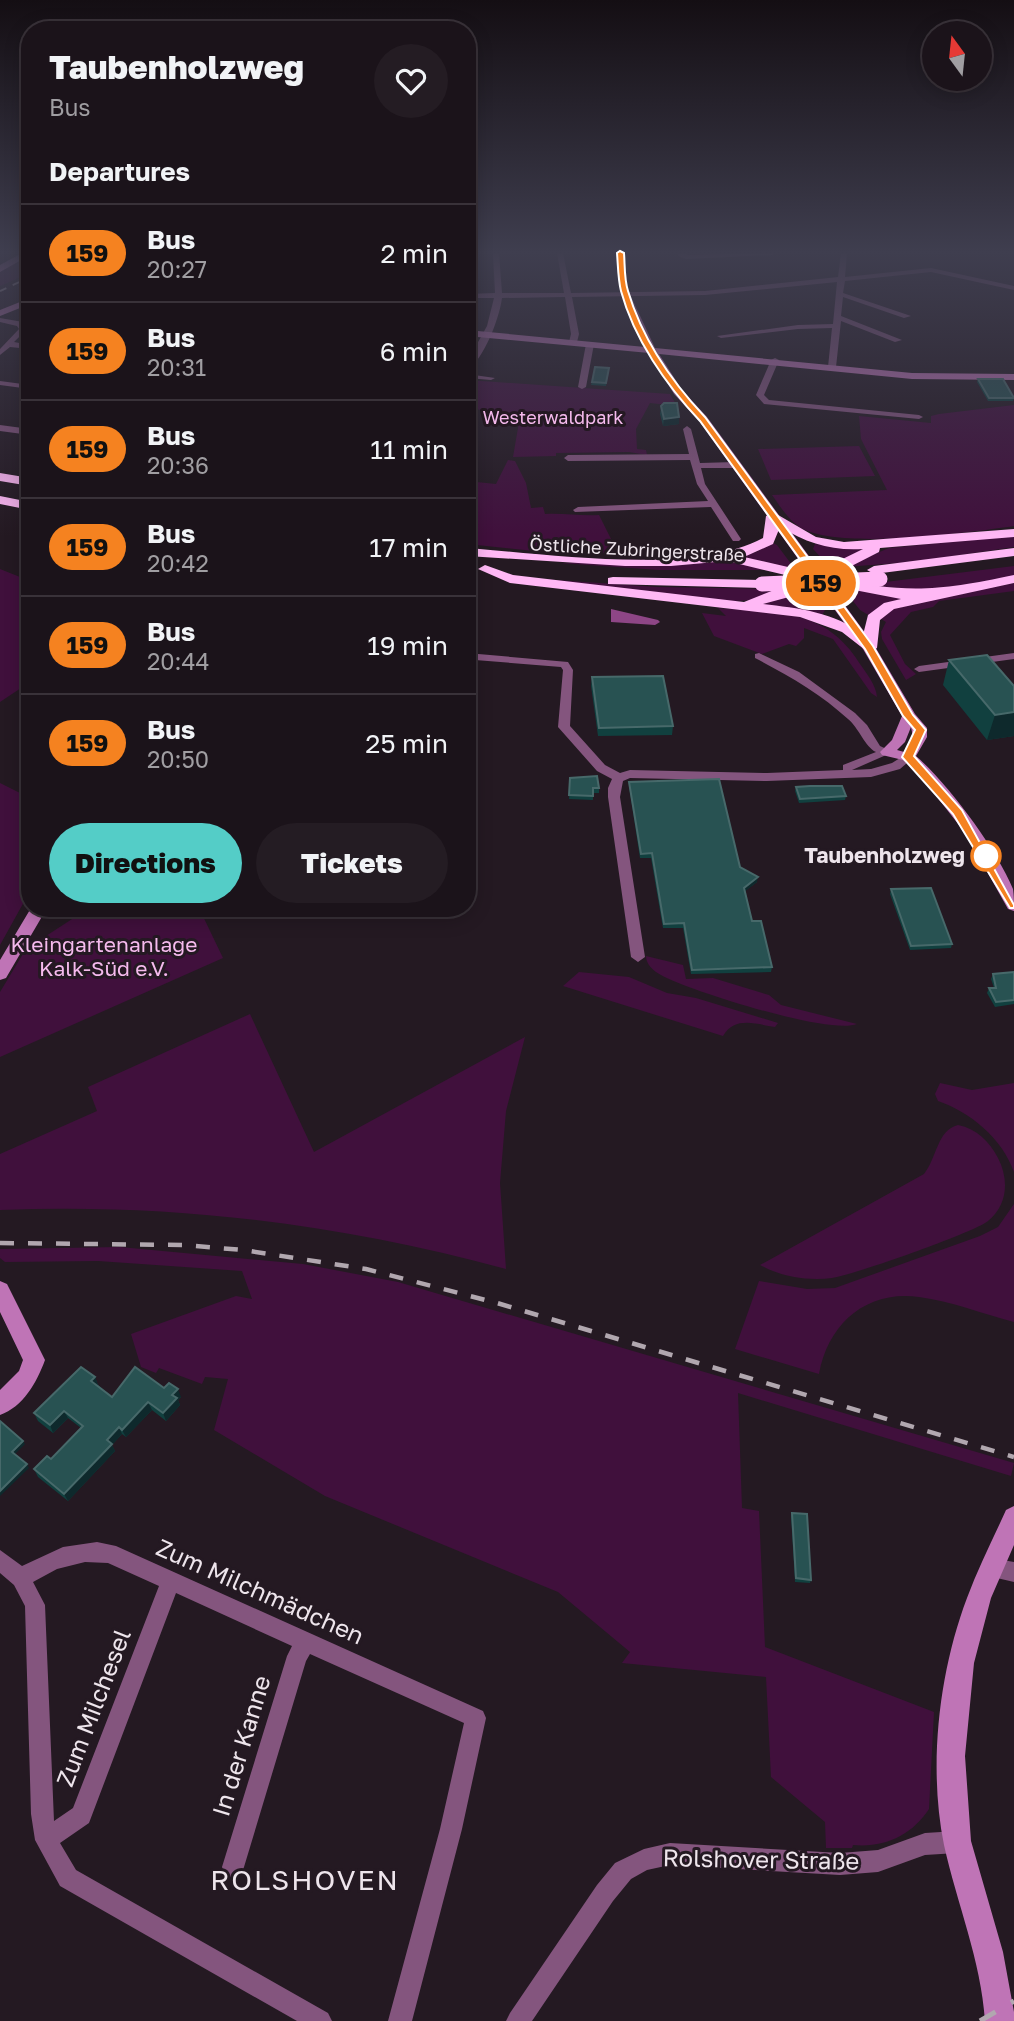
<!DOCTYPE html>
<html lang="en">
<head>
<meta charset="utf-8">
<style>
  body { margin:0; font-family:"Golos Text",sans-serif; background:#241c23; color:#f1f3f6; height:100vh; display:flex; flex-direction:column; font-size:26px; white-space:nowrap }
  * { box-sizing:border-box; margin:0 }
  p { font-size:23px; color:#a09ea2 }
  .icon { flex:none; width:38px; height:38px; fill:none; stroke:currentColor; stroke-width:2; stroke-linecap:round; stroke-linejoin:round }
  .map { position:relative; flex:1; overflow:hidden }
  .details { position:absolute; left:21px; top:21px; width:455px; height:896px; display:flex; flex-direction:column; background:#1b131a; border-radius:28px; box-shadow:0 4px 18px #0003,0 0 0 2px #393239 }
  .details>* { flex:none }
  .badge { padding:0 14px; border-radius:23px; font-size:24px; line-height:46px }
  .needle { width:46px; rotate:345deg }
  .controls { position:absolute; left:922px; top:21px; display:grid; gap:14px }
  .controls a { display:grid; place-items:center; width:70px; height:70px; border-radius:50%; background:#1b131a; box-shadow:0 4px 18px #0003,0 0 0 2px #393239; font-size:35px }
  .map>.badge { position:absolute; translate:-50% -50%; box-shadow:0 0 0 4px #fff }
  h2 { padding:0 28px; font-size:26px; line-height:63px }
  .round { display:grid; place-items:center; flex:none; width:74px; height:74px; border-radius:37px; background:#241c23 }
  .headline { display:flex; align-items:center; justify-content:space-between; height:119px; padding:0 28px }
  h1 { font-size:33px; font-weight:800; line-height:52px }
  .cta { display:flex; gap:14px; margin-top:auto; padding:14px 28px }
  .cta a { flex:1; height:80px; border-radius:42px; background:#54cdc7; color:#111; font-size:28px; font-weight:800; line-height:80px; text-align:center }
  .cta a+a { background:#241c23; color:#f1f3f6 }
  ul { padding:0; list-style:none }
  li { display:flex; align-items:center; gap:21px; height:98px; padding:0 28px; border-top:2px solid #393239 }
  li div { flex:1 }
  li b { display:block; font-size:26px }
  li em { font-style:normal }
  li .badge { min-width:77px; font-weight:700; text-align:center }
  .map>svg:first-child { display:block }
  .green { fill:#40103c }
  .water { fill:#8e4686 }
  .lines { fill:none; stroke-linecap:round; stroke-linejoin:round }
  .street { fill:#84557e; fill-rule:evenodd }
  .secondary { fill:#bf74b6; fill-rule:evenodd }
  .primary { fill:#ee8ce2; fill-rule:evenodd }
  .highway { fill:#ffb8f5; fill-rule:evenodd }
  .rail-far2 { stroke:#b1a7af; stroke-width:2; stroke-dasharray:7 7; stroke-linecap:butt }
  .rail-far1 { stroke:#b1a7af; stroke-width:4.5; stroke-dasharray:14 14; stroke-linecap:butt }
  .rail { stroke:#b1a7af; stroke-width:5; stroke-dasharray:18 18; stroke-linecap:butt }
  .highway-bridge { stroke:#ffb8f5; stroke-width:15 }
  .wall { fill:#11403f }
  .shaded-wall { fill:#0e292c }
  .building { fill:#285252; stroke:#47696a; stroke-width:2 }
  .line { fill:#f58220; stroke:#fff; stroke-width:2 }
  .stop-dot { fill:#fff; stroke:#f58220; stroke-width:3.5 }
  .labels { text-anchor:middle; stroke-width:6; stroke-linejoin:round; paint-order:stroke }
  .far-park-label { font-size:18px; fill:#f5baed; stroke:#241922 }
  .far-street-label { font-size:18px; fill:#eee5ec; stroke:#241922 }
  .stop-label { font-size:21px; font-weight:bold; fill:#eee5ec; stroke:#241922; text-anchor:end }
  .park-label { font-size:21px; fill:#f5baed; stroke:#241922 }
  .near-street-label { font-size:24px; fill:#eee5ec; stroke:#241922 }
  .near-neighbourhood-label { font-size:28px; letter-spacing:2px; fill:#eee5ec; stroke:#241922 }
</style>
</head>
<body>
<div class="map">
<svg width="1014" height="2021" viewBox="0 0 1014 2021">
  <rect width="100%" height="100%" fill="#241922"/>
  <path class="green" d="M 30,254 L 30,273 L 0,286 L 0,271 Z
    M 467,380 L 670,394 L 677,406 L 650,403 L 636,429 L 637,449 L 646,450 L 647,455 L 629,452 L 556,453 L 556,456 L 513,457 L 519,422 L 467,406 Z
    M 1014,405 L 1014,526 C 966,533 840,550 801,528 C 789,521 780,506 772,495 L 887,490 L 861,439 L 859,416 L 931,423 L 931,416 L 939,414 Z
    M 859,446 L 875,476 L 771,480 L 758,449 Z
    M 508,460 L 515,461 L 526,483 L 531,508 L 543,507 L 545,514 C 563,513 580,516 599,515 L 618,553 L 553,553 L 467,544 L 467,481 L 496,484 Z
    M 1014,535 L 1014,547 L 913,562 L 844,567 L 889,548 Z
    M 771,542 L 777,545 L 795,569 L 736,558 L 756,552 Z
    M 815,544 L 864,549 L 830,567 L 813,549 Z
    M 723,561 L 776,570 L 659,570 L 560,563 Z
    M 1014,566 L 1014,577 L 935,591 L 861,585 Z
    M 0,569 L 30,581 L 30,682 L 0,702 Z
    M 528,578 L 657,587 L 786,589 L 753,600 L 717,602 Z
    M 1014,583 L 1014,591 L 939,601 L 933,607 L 911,612 L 890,635 L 905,664 L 916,674 L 906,680 L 882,639 L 881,632 L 886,622 L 881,619 L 884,612 L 900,605 Z
    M 842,587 L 915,597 L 870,616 L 860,610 Z
    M 807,589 L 825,610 L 822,615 L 754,604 Z
    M 718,608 C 778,613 825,608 860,664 C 867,674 876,685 877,697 L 871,693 L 833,639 L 804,628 L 804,638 L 796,646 L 789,644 L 762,654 L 714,636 L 702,613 L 726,616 Z
    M 0,783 L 30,798 L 30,891 L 0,945 Z
    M 89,908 L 199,908 L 223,958 L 0,1057 L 0,992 L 26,949 Z
    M 646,956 L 683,965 L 686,979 L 713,978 L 769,995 L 781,1005 L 857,1024 C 829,1035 690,991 661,975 C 653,971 646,964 646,956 Z
    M 579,972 L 629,977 L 667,993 L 696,998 L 778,1023 L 775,1027 C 755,1024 735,1016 723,1036 L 563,986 Z
    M 250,1014 L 314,1152 L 525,1037 L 506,1111 L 500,1183 L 506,1269 C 339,1224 174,1203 0,1210 L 0,1154 L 97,1111 L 88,1087 Z
    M 940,1083 L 972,1090 L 1014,1083 L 1014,1172 C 1002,1138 970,1112 938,1101 L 935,1094 Z
    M 958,1125 C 977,1129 989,1141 998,1158 C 1009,1179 1008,1205 988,1221 C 973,1233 853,1275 832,1278 C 809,1281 781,1277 760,1265 L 924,1174 C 937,1158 937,1130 958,1125 Z
    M 1014,1204 L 1014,1322 C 983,1314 951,1301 919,1297 C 866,1290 828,1324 819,1374 L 735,1349 L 759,1281 L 807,1289 L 835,1288 L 980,1236 L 998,1227 Z
    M 120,1247 L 303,1264 L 398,1282 L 1014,1463 L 1011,1476 L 738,1393 L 742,1508 L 759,1511 L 765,1647 L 934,1712 L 929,1809 C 912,1835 885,1848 853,1845 L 852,1848 L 826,1848 L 825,1822 L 771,1777 L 766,1677 L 622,1663 L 630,1652 L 558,1592 L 325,1496 L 214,1430 L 228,1379 L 205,1377 L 202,1384 L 159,1368 L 156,1373 L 141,1367 L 131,1334 L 236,1296 L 252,1299 L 242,1271 L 98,1261 L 5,1262 L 0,1258 L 0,1249 Z"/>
  <path class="water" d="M 611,609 L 658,620 L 660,622 L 655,625 L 611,622 Z"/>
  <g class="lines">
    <path class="street" d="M 493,253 L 499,253 L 502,293 L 564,293 L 557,253 L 563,253 L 571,293 L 705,291 L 838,277 L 841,253 L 847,253 L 845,277 L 931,268 L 1014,286 L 1014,290 L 931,272 L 845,281 L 843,293 L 911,316 L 904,318 L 843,297 L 841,316 L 902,340 L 895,342 L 841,321 L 836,367 L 832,369 L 828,367 L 832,328 L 798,329 L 721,338 L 717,336 L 798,325 L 833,324 L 837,282 L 705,295 L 572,297 L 579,334 L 577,342 L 573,344 L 569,342 L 571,334 L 565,297 L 502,298 C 499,320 484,358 467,371 L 467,362 L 487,326 L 494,298 L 467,298 L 467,294 L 495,293 Z
      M 679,253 L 685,253 L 687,255 L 775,253 L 772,255 L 686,259 L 678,256 Z
      M 0,318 L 23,322 L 27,329 L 14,342 L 30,345 L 30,349 L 10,347 L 0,355 L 0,349 L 19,329 L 17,326 L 0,322 Z
      M 590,342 L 594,344 L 586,387 L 582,389 L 578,387 L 586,344 Z
      M 775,358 L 779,360 L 764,395 L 769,400 L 919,415 L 923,417 L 919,419 L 764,404 L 756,395 L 771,360 Z
      M 467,374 L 495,378 L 491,380 L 467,378 Z
      M 0,381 L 30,385 L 30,389 L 0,385 Z
      M 0,425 L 30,429 L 30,435 L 0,431 Z
      M 687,426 L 691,429 L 700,463 L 735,462 L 739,465 L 735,468 L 701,468 L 705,484 L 741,539 L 739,541 L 733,541 L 711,507 L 575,512 L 573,510 L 578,507 L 708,501 L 697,484 L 690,460 L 568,461 L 564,458 L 568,455 L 689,454 L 683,429 Z
      M 467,653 L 568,662 L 573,670 L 570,726 L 605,765 L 620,773 L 630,770 L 767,773 L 843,770 L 843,765 L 876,752 C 865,747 859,728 848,719 C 821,694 788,675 755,658 L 755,654 L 759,653 L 799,672 L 855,713 L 867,725 L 880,746 L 893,752 L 852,770 L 871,769 L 892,763 L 908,753 L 914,757 L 900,769 L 871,777 L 767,781 L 630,778 L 623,781 L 620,797 L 645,957 L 638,962 L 631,957 L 608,797 L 608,788 L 612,779 L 597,771 L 558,727 L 563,670 L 561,667 L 475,660 L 472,684 L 467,687 Z
      M 1014,653 L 1014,659 L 919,672 L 914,669 L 919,666 Z
      M 97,1542 L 116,1546 L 483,1711 L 486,1718 L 462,1829 L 412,2021 L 388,2021 L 440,1829 L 464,1723 L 310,1654 L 306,1661 L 244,1867 L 241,1875 L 233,1878 L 225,1875 L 222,1867 L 287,1656 L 292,1646 L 176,1593 L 89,1823 L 60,1843 L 76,1870 L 328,2013 L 332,2021 L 297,2021 L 60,1886 L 35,1840 L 31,1814 L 25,1606 L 14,1585 L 0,1573 L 0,1550 L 22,1566 L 63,1547 ZM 85,1562 L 108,1563 L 159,1586 L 73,1808 L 54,1821 L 45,1605 L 33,1582 L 57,1569 Z
      M 991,1558 L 1014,1562 L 1014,1582 L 984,1575 L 981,1568 L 984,1561 Z
      M 957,1831 L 965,1834 L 968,1842 L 965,1850 L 957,1853 L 925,1855 L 878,1872 L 840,1875 L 670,1865 L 647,1870 L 631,1879 L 613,1901 L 532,2021 L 506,2021 L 510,2013 L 597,1885 L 615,1863 L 644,1849 L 670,1843 L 840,1853 L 878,1850 L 925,1833 Z"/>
    <path class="secondary" d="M 616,253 L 624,253 L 628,290 L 655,348 L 912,373 L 1014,374 L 1014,380 L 912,379 L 659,354 L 682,390 L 707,417 L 874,645 L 915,714 L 927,728 L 927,737 L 916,756 C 949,785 996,848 1013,889 C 1014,895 1014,904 1014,911 L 1008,909 L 966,834 L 919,774 L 903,760 L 882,755 L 880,752 L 892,740 L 902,716 L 863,649 L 699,421 L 674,394 L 649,353 L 467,336 L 467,330 L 645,347 L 620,290 ZM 911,727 L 913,737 L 904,752 L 897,750 L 905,742 Z
      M 30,298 L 30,304 L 0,316 L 0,310 Z
      M 31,908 L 47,908 L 6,978 L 0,980 L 0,960 Z
      M 0,1281 L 7,1284 L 45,1360 C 37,1382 23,1407 0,1415 L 0,1390 L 19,1371 L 23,1360 L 0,1312 Z
      M 1014,1506 L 1014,1545 L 991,1598 L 974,1663 L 965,1756 L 971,1841 L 1003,1952 L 1014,2012 L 1014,2021 L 985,2021 C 981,1960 957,1904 944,1845 C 928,1766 939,1672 967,1598 C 978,1568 993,1539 1006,1510 Z"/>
    <path class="primary" d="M 22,253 L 30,253 L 30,255 L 0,272 L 0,265 Z"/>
    <path class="highway" d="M 0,473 L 30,478 L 30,486 L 0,481 Z
      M 0,496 L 30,502 L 30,510 L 0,504 Z
      M 773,512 L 816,537 L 844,542 L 1014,529 L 1014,537 L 880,548 L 879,552 L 830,577 C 905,594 939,591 1014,575 L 1014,583 L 894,609 L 880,620 L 877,648 L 869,653 L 842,632 L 800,617 L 510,583 L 478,569 L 485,565 L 513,575 L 744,602 L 802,579 L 727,561 L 671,566 L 625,566 L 467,556 L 467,548 C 548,554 692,576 763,538 L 766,516 ZM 780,527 C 807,543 831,551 863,549 L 814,573 L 744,557 L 773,544 ZM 818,583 L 901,599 L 884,603 L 868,615 L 863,635 C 836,612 797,608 763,604 L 789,597 Z
      M 1014,548 L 1014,556 L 874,574 L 867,570 L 874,566 Z
      M 613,577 L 762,580 L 769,584 L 762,588 L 608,584 L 608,578 Z"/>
    <path class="rail-far2" d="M 0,291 L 30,277"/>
    <path class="rail-far1" d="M 0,1243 L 183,1245 L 243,1250 L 366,1269 L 497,1303 L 1014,1457"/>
    <path class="rail" d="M 980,2021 L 1014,2001"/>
    <path class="highway-bridge" d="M 762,584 L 880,579"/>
  </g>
  <path class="wall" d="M 609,371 L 606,386 L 591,385 L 592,382 Z
    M 978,379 L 1014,398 L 1013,401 L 988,401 L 977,382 Z
    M 661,406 L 679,424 L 663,426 L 660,414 Z
    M 949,660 L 1014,686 L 1014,736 L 987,740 L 943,685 Z
    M 592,677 L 673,726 L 672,735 L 598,736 L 591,686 Z
    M 570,778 L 599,788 L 599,793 L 593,793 L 593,800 L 569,799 Z
    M 629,782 L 757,882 L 745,891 L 752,921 L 772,967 L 771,972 L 691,974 L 683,928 L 663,928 L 651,858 L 640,858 L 629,786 Z
    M 796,787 L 846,796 L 845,800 L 799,803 L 795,791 Z
    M 891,889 L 952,944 L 951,948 L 910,950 L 890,894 Z
    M 1014,972 L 1014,1004 L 995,1007 L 987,993 L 989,988 L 994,988 L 991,979 L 993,974 Z
    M 95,1377 L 98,1385 L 112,1397 L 164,1388 L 181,1397 L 178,1400 L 180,1405 L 166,1421 L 152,1410 L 126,1437 L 122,1434 L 112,1445 L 115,1451 L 68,1501 L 38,1477 L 34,1469 L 51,1459 L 81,1428 L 68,1418 L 53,1433 L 38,1421 L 34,1413 Z
    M 792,1513 L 811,1580 L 810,1583 L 795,1582 L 791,1516 Z"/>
  <path class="shaded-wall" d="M 679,417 L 679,424 L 663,426 L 664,419 Z
    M 1014,712 L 1014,736 L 987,740 L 995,715 Z
    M 758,877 L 757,882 L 744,892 L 744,888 Z
    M 95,1377 L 98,1385 L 95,1388 L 91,1381 Z
    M 178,1389 L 181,1397 L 178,1400 L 180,1405 L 166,1421 L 163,1413 L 172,1395 Z
    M 148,1402 L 152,1410 L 126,1437 L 122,1430 Z
    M 64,1411 L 68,1418 L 53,1433 L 50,1425 Z
    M 119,1427 L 122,1434 L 112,1445 L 115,1451 L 68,1501 L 64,1494 L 107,1440 Z
    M 23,1441 L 25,1444 L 14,1455 L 12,1452 Z
    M 27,1464 L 29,1468 L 0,1496 L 0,1491 Z"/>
  <path class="building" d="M 595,367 L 609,368 L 606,383 L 592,382 Z
    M 978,379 L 1003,379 L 1014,398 L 989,398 Z
    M 664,403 L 677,403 L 679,417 L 664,419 L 661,406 Z
    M 987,655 L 1014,686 L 1014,712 L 995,715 L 949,660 Z
    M 663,676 L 673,726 L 599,728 L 592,677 Z
    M 597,776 L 599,788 L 593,788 L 593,796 L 569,795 L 570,778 Z
    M 719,779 L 740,867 L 758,877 L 744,888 L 752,921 L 761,921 L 772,967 L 692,970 L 684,923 L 664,924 L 652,853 L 641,854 L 629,782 Z
    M 810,786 L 842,786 L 846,796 L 800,799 L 796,787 Z
    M 931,888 L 952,944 L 911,946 L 891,889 Z
    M 1014,972 L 1014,1000 L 996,1002 L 989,988 L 996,988 L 993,974 Z
    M 81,1367 L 95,1377 L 91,1381 L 112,1397 L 135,1367 L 164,1388 L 169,1383 L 178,1389 L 172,1395 L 177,1398 L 163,1413 L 148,1402 L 122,1430 L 119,1427 L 107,1440 L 112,1444 L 64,1494 L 34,1469 L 47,1456 L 51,1459 L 83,1426 L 64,1411 L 50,1425 L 34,1413 Z
    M 0,1421 L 23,1441 L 12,1452 L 27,1464 L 0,1491 Z
    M 792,1513 L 807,1514 L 811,1580 L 796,1578 Z"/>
  <linearGradient id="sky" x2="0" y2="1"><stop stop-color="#140e13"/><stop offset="0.47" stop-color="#3f3e4f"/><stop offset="1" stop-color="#3f3e4f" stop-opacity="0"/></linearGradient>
  <rect width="1014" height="536" fill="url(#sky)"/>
  <path class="line" d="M 620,251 L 624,253 C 625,265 624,279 628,291 C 642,338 672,382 705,417 L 873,646 L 913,715 L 926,730 L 914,756 L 962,810 L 1014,905 L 1014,908 L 1010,908 L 953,814 L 902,757 L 915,730 L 903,716 L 865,649 L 700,421 C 666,385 634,339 621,291 C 618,279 618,265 617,253 Z"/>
  <circle class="stop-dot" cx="986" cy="856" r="14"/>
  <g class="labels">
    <g class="far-park-label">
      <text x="553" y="424">Westerwaldpark</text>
    </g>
    <g class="far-street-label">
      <text transform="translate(637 550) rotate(3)" y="6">Östliche Zubringerstraße</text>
    </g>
    <g class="stop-label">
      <text x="965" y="863">Taubenholzweg</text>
    </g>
    <g class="park-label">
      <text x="104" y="952">Kleingartenanlage<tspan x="104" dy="24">Kalk-Süd e.V.</tspan></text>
    </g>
    <g class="near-street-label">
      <text transform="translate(260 1592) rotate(24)" y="8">Zum Milchmädchen</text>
      <text transform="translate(94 1708) rotate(-69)" y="8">Zum Milchesel</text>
      <text transform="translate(242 1746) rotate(-73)" y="8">In der Kanne</text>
      <text transform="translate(761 1860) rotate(1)" y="8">Rolshover Straße</text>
    </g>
    <g class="near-neighbourhood-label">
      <text x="305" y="1890">ROLSHOVEN</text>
    </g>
  </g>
</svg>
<div class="controls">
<a><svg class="needle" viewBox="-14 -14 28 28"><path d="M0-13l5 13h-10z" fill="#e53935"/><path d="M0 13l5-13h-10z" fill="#a09ea2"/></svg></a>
</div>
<b class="badge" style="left:821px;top:583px;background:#f58220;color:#111">159</b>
<section class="details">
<div class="headline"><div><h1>Taubenholzweg</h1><p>Bus</p></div><a class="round"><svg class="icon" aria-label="heart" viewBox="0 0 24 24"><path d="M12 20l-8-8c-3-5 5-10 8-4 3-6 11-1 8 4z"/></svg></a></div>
<h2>Departures</h2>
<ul>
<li><span class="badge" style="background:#f58220;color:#111">159</span><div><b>Bus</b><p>20:27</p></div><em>2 min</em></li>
<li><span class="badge" style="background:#f58220;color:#111">159</span><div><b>Bus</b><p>20:31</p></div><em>6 min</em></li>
<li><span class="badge" style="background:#f58220;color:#111">159</span><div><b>Bus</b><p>20:36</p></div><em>11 min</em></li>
<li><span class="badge" style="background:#f58220;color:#111">159</span><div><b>Bus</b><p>20:42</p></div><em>17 min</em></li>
<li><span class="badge" style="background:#f58220;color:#111">159</span><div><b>Bus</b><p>20:44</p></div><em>19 min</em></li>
<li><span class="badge" style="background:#f58220;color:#111">159</span><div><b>Bus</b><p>20:50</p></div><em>25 min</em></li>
</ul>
<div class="cta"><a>Directions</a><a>Tickets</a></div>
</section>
</div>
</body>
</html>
